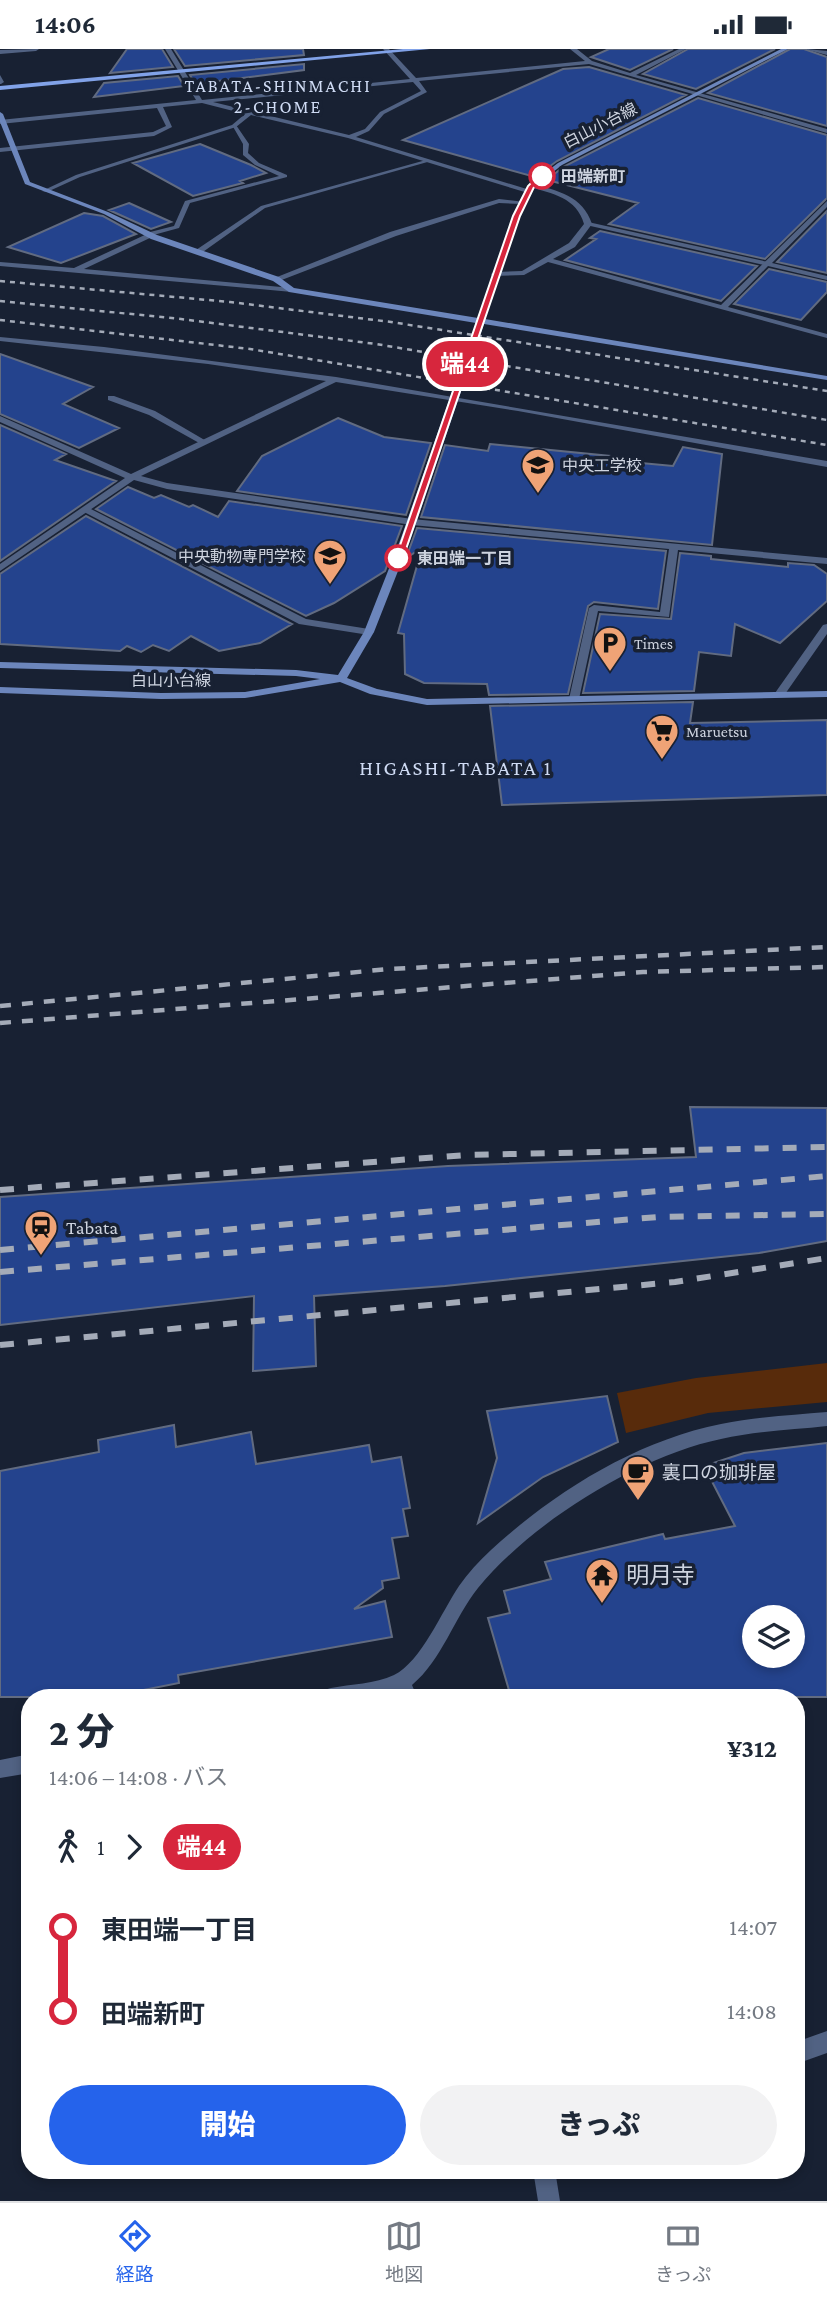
<!DOCTYPE html>
<html lang="ja">
<head>
<meta charset="utf-8">
<style>
  body { margin:0; font-family:"Crimson Pro","Noto Sans JP",serif; background:#f2f2f3; color:#1f2937; height:100vh; display:flex; flex-direction:column; font-size:26px; white-space:nowrap }
  * { box-sizing:border-box; margin:0 }
  p { font-size:23px; color:#747a83 }
  .icon { flex:none; width:38px; height:38px; fill:none; stroke:currentColor; stroke-width:2; stroke-linecap:round; stroke-linejoin:round }
  .map { position:relative; flex:1; overflow:hidden }
  .side { position:absolute; left:21px; top:1640px; width:784px; height:490px; display:flex; flex-direction:column; background:#fff; border-radius:28px; box-shadow:0 4px 10px #0003 }
  .side>* { flex:none }
  .badge { padding:0 14px; border-radius:23px; font-size:24px; line-height:46px }
  .controls { position:absolute; left:742px; top:1556px; display:grid; gap:14px }
  .controls a { display:grid; place-items:center; width:63px; height:63px; border-radius:50%; background:#fff; box-shadow:0 4px 10px #0003; font-size:35px }
  .map>.badge { position:absolute; translate:-50% -50%; box-shadow:0 0 0 4px #fff }
  .legs { display:flex; align-items:center; gap:10px; height:77px; padding:0 28px; font-size:23px }
  .legs p { margin-inline-start:auto }
  .summary { display:flex; align-items:center; justify-content:space-between; height:119px; padding:0 28px }
  h1 { font-size:38px; font-weight:800; line-height:52px }
  .action { display:flex; gap:14px; margin-top:auto; padding:14px 28px }
  .action a { flex:1; height:80px; border-radius:42px; background:#2563eb; color:#fff; font-size:28px; font-weight:800; line-height:80px; text-align:center }
  .action a+a { background:#f2f2f3; color:#1f2937 }
  ul { padding:0 28px; list-style:none }
  li { display:flex; align-items:center; gap:24px; height:84px; font-size:26px }
  li i { display:grid; place-items:center; width:10px; height:100%; margin:0 9px; background:currentColor }
  li i::after { content:''; width:18px; height:18px; margin:-9px; border:5px solid; border-radius:50%; background:#fff }
  li p { margin-inline-start:auto }
  li:first-child i { background:linear-gradient(#0000 50%,currentColor 0) }
  li:last-child i { background:linear-gradient(currentColor 50%,#0000 0) }
  .status { display:flex; justify-content:space-between; align-items:center; height:49px; padding:0 35px; background:#fff; direction:ltr }
  .status svg { height:19px; fill:currentColor }
  .tabs { display:flex; justify-content:space-around; align-items:center; height:98px; border-top:2px solid #e0e1e3; background:#fff; font-size:19px; color:#747a83 }
  .tabs a { display:grid; justify-items:center; gap:4px }
  .tabs .active { color:#2563eb }
  .map>svg:first-child { display:block }
  .green { fill:#582b0b }
  .building { fill:#24438d; stroke:#616b81; stroke-width:2; fill-rule:evenodd }
  .lines { fill:none; stroke-linecap:round; stroke-linejoin:round }
  .lane { fill:#516283; fill-rule:evenodd }
  .street { fill:#516283; fill-rule:evenodd }
  .secondary { fill:#6c86bc; fill-rule:evenodd }
  .primary { fill:#81a2e8; fill-rule:evenodd }
  .rail-far2 { stroke:#a4abb8; stroke-width:2.5; stroke-dasharray:5 5; stroke-linecap:butt }
  .rail-far1 { stroke:#a4abb8; stroke-width:4.5; stroke-dasharray:11 11; stroke-linecap:butt }
  .rail { stroke:#a4abb8; stroke-width:6; stroke-dasharray:14 14; stroke-linecap:butt }
  .line-1 { fill:#d7263d; stroke:#fff; stroke-width:2 }
  .stop-1-dot { fill:#fff; stroke:#d7263d; stroke-width:3.5 }
  .labels { text-anchor:middle; stroke-width:7; stroke-linejoin:round; paint-order:stroke }
  .far-street-label { font-size:16px; fill:#ced4e0; stroke:#182133 }
  .far-stop-label { font-size:16px; font-weight:bold; fill:#ced4e0; stroke:#182133; text-anchor:start }
  .far-poi-label { font-size:16px; fill:#ced4e0; stroke:#182133; text-anchor:start }
  .far-neighbourhood-label { font-size:18px; letter-spacing:2px; fill:#cfdbf4; stroke:#182133 }
  .poi-label { font-size:19px; fill:#ced4e0; stroke:#182133; text-anchor:start }
  .neighbourhood-label { font-size:21px; letter-spacing:2px; fill:#cfdbf4; stroke:#182133 }
  .near-poi-label { font-size:23px; fill:#ced4e0; stroke:#182133; text-anchor:start }
</style>
</head>
<body>
<div class="status"><b>14:06</b><svg viewBox="0 0 49 12"><path d="M0 12V9h3v3zM5 12V6h3v6zM10 12V3h3v9zM15 12V0h3v12zM26 1h20v11H26zM47 4h2v5h-2z"/></svg></div>
<div class="map">
<svg width="827" height="2152" viewBox="0 0 827 2152">
  <rect width="100%" height="100%" fill="#182133"/>
  <path class="green" d="M 827,1314 L 827,1353 L 708,1364 L 626,1384 L 617,1344 L 696,1329 Z"/>
  <path class="building" d="M 127,0 L 162,0 L 173,18 L 110,24 Z
    M 174,0 L 303,0 L 304,6 L 185,17 Z
    M 609,0 L 673,0 L 630,21 L 591,8 Z
    M 688,0 L 775,0 L 696,40 L 643,25 Z
    M 790,0 L 804,0 L 827,8 L 827,77 L 708,44 Z
    M 304,15 L 304,21 L 195,35 L 190,26 Z
    M 589,18 L 686,46 L 557,112 L 535,128 L 403,91 L 563,20 Z
    M 178,27 L 184,37 L 94,48 L 104,34 Z
    M 698,49 L 827,86 L 827,149 L 765,210 L 609,175 L 638,154 L 547,131 L 563,118 Z
    M 200,95 L 251,116 L 266,124 L 240,132 L 243,134 L 193,147 L 133,114 Z
    M 129,154 L 171,173 L 151,180 L 109,161 Z
    M 827,162 L 827,224 L 777,213 Z
    M 84,164 L 103,167 L 136,185 L 61,214 L 8,198 Z
    M 600,182 L 757,217 L 721,252 L 565,211 L 596,190 L 590,189 Z
    M 769,220 L 827,233 L 827,243 L 801,271 L 734,255 Z
    M 0,305 L 93,338 L 63,355 L 119,379 L 79,399 L 0,365 Z
    M 338,369 L 384,388 L 431,394 L 406,466 L 237,442 L 262,407 Z
    M 0,376 L 66,405 L 55,411 L 116,432 L 0,512 Z
    M 490,395 L 610,407 L 609,411 L 673,417 L 683,398 L 722,405 L 712,496 L 421,468 L 445,396 L 488,402 Z
    M 128,438 L 154,449 L 161,446 L 189,458 L 193,456 L 218,468 L 229,452 L 402,477 L 385,522 L 334,554 L 306,567 L 96,460 Z
    M 86,467 L 292,575 L 260,594 L 219,602 L 191,587 L 169,602 L 153,596 L 141,603 L 127,597 L 120,602 L 0,595 L 0,525 Z
    M 417,479 L 666,502 L 658,560 L 594,553 L 588,557 L 568,645 L 489,646 L 487,635 L 424,634 L 405,625 L 404,585 L 398,584 L 422,499 L 406,509 Z
    M 680,504 L 711,507 L 711,510 L 788,518 L 788,514 L 814,516 L 827,525 L 827,552 L 780,594 L 735,575 L 731,607 L 699,603 L 694,642 L 583,644 L 600,565 L 671,570 Z
    M 693,653 L 690,674 L 827,671 L 827,746 L 502,756 L 490,657 Z
    M 690,1058 L 827,1059 L 827,1192 L 759,1204 L 445,1237 L 314,1247 L 316,1317 L 253,1322 L 254,1247 L 0,1276 L 0,1148 L 448,1117 L 696,1108 Z
    M 607,1347 L 618,1393 L 543,1428 L 478,1474 L 497,1409 L 487,1362 Z
    M 174,1376 L 176,1398 L 251,1383 L 256,1415 L 369,1396 L 372,1413 L 401,1408 L 410,1459 L 403,1460 L 408,1487 L 392,1489 L 399,1529 L 382,1532 L 383,1539 L 354,1560 L 385,1552 L 392,1588 L 178,1626 L 179,1634 L 108,1648 L 0,1648 L 0,1422 L 99,1403 L 98,1391 Z
    M 827,1394 L 827,1648 L 511,1648 L 488,1569 L 510,1564 L 504,1542 L 551,1530 L 545,1513 L 663,1485 L 665,1490 L 735,1477 L 704,1417 L 744,1404 ZM 754,1568 L 793,1568 L 793,1606 L 754,1606 Z"/>
  <g class="lines">
    <path class="lane" d="M 232,76 L 236,76 L 249,95 L 248,104 L 259,114 L 287,126 L 287,128 L 190,154 L 179,179 L 146,188 L 146,184 L 174,177 L 185,152 L 279,127 L 255,116 L 243,106 L 243,95 Z
      M 426,111 L 431,112 L 265,159 L 200,205 L 193,203 L 261,157 Z
      M 588,173 L 768,213 L 772,215 L 768,217 L 586,176 Z
      M 108,347 L 114,347 L 155,362 L 208,393 L 201,395 L 149,366 L 108,351 Z
      M 87,458 L 306,570 L 369,580 L 374,583 L 369,586 L 299,575 L 84,463 L 82,461 Z
      M 827,1982 L 827,2004 L 796,2015 L 796,1993 Z"/>
    <path class="street" d="M 39,0 L 36,2 L 0,5 L 0,1 Z
      M 165,0 L 171,0 L 202,51 L 410,30 L 383,0 L 389,0 L 416,29 L 585,12 L 570,0 L 577,0 L 592,12 L 630,24 L 679,0 L 686,0 L 636,26 L 827,80 L 827,84 L 589,15 L 419,32 L 427,43 L 384,65 L 369,82 L 356,88 L 530,141 L 528,144 L 348,89 L 251,66 L 236,78 L 80,128 L 47,143 L 42,142 L 76,126 L 232,76 L 245,65 L 202,54 L 163,58 L 172,78 L 154,87 L 0,103 L 0,99 L 153,83 L 166,77 L 157,59 L 0,75 L 0,71 L 196,51 ZM 413,33 L 421,42 L 380,63 L 365,80 L 349,86 L 213,53 Z
      M 807,0 L 827,2 L 827,6 L 808,1 Z
      M 0,26 L 4,33 L 1,35 L 0,35 Z
      M 531,135 C 557,141 583,147 592,175 L 575,198 L 553,210 L 721,256 L 827,152 L 827,158 L 772,214 L 827,227 L 827,231 L 768,217 L 728,258 L 827,285 L 827,289 L 548,213 L 524,226 L 492,227 L 491,225 L 495,223 L 522,222 L 569,194 L 584,175 C 577,149 552,144 529,138 Z
      M 499,150 L 525,153 L 522,155 L 499,154 L 396,187 L 279,232 L 272,230 L 390,183 Z
      M 149,184 L 152,188 L 84,220 L 292,239 L 296,241 L 292,243 L 0,217 L 0,213 L 74,219 Z
      M 0,288 L 104,298 L 336,328 L 827,412 L 827,418 L 518,362 L 336,333 L 141,427 L 167,434 L 412,470 L 827,509 L 827,515 L 678,501 L 669,568 L 598,562 L 579,650 L 574,653 L 569,650 L 589,559 L 594,556 L 660,563 L 669,500 L 412,476 L 167,440 L 134,431 L 0,522 L 0,515 L 125,429 L 0,373 L 0,367 L 131,425 L 326,332 L 208,315 L 0,292 Z
      M 827,575 L 827,585 L 783,648 L 775,648 L 775,644 L 823,576 Z
      M 827,1363 L 827,1377 C 792,1381 755,1382 721,1390 C 638,1407 531,1474 478,1539 C 454,1569 442,1611 412,1636 L 417,1648 L 399,1648 L 396,1644 L 380,1648 L 322,1648 L 324,1641 L 331,1639 C 351,1635 375,1635 394,1626 C 421,1613 442,1562 459,1537 C 468,1524 479,1512 491,1501 C 554,1443 636,1392 721,1375 C 756,1368 792,1366 827,1363 Z
      M 30,1705 L 30,1724 L 0,1729 L 0,1711 Z
      M 533,2121 L 555,2121 L 560,2152 L 538,2152 Z"/>
    <path class="secondary" d="M 781,0 L 788,0 L 562,116 L 534,138 L 525,153 L 485,270 L 827,327 L 827,331 L 484,275 L 411,489 L 374,583 L 347,629 L 377,640 L 427,650 L 827,642 L 827,648 L 427,656 L 370,645 L 340,633 L 245,649 L 161,650 L 0,644 L 0,638 L 161,644 L 245,643 L 320,630 L 296,627 L 0,619 L 0,613 L 296,621 L 338,626 L 364,583 L 401,489 L 476,274 L 289,243 L 273,232 L 151,190 L 104,165 L 25,135 L 0,73 L 0,63 L 3,65 L 30,133 L 108,163 L 157,186 L 279,228 L 294,239 L 478,269 L 519,153 L 529,136 L 558,114 Z"/>
    <path class="primary" d="M 403,0 L 430,0 L 0,41 L 0,37 Z"/>
    <path class="rail-far2" d="M 0,232 L 230,253 L 391,273 L 827,342
      M 0,252 L 181,270 L 376,295 L 827,371
      M 0,271 L 250,300 L 827,396"/>
    <path class="rail-far1" d="M 0,957 L 389,920 L 827,898
      M 0,974 L 643,923 L 827,918"/>
    <path class="rail" d="M 0,1141 L 466,1106 L 827,1098
      M 0,1201 L 827,1127
      M 0,1223 L 658,1168 L 827,1165
      M 0,1296 L 675,1233 L 827,1209"/>
  </g>
  <path class="line-1" d="M 540,125 L 545,127 L 534,138 L 520,167 L 403,509 L 395,511 L 513,167 L 528,137 Z"/>
  <defs>
    <symbol id="school-pin" viewBox="-11 -11 22 30"><path d="M0 17L-7.5 6A9.5 9.5 0 1 1 7.5 6Z" fill="#efa376" stroke="#182133"/><path d="M0-5L7-2L0 1L-7-2ZM-4 1L0 2.5L4 1V4Q0 6-4 4Z" fill="#111"/></symbol>
    <symbol id="parking-pin" viewBox="-11 -11 22 30"><path d="M0 17L-7.5 6A9.5 9.5 0 1 1 7.5 6Z" fill="#efa376" stroke="#182133"/><path d="M-3.5-5.5H1a3.5 3.5 0 0 1 0 7H-1V5.5H-3.5ZM-1-3.4V-.6H.8a1.4 1.4 0 0 0 0-2.8Z" fill="#111"/></symbol>
    <symbol id="supermarket-pin" viewBox="-11 -11 22 30"><path d="M0 17L-7.5 6A9.5 9.5 0 1 1 7.5 6Z" fill="#efa376" stroke="#182133"/><path d="M-6-5.5h2.5l.6 2H6L4.5 2H-2.5L-4.4-4H-6ZM-1.5 3.2a1.3 1.3 0 1 0 .1 0ZM3 3.2a1.3 1.3 0 1 0 .1 0Z" fill="#111"/></symbol>
    <symbol id="station-pin" viewBox="-11 -11 22 30"><path d="M0 17L-7.5 6A9.5 9.5 0 1 1 7.5 6Z" fill="#efa376" stroke="#182133"/><path d="M-3-6H3Q5-6 5-4V2Q5 4 3 4L4.5 6H3L1.5 4h-3L-3 6H-4.5L-3 4Q-5 4-5 2V-4Q-5-6-3-6ZM-3.5-4v3h7v-3ZM-3.5 1v1.5H-2V1ZM2 1v1.5H3.5V1Z" fill="#111"/></symbol>
    <symbol id="cafe-pin" viewBox="-11 -11 22 30"><path d="M0 17L-7.5 6A9.5 9.5 0 1 1 7.5 6Z" fill="#efa376" stroke="#182133"/><path d="M-5.5-4.5H6V0H3Q3 3.5 0 3.5H-2.5Q-5.5 3.5-5.5 0ZM3-3.2v2h1.7v-2ZM-6 4.5H4V6H-6Z" fill="#111"/></symbol>
    <symbol id="temple-pin" viewBox="-11 -11 22 30"><path d="M0 17L-7.5 6A9.5 9.5 0 1 1 7.5 6Z" fill="#efa376" stroke="#182133"/><path d="M0-6L5-2H3V0L6.5 2.5H4V6H1.5V3h-3V6H-4V2.5H-6.5L-3 0V-2H-5Z" fill="#111"/></symbol>
  </defs>
  <g fill-rule="evenodd">
    <use href="#school-pin" x="519" y="397" width="38" height="52"/>
    <use href="#school-pin" x="311" y="488" width="38" height="52"/>
    <use href="#parking-pin" x="591" y="575" width="38" height="52"/>
    <use href="#supermarket-pin" x="643" y="663" width="38" height="52"/>
    <use href="#station-pin" x="22" y="1159" width="38" height="52"/>
    <use href="#cafe-pin" x="619" y="1404" width="38" height="52"/>
    <use href="#temple-pin" x="583" y="1507" width="38" height="52"/>
  </g>
  <g class="stop-1-dot">
    <circle cx="542" cy="127" r="12"/>
    <circle cx="398" cy="509" r="12"/>
  </g>
  <g class="labels">
    <g class="far-street-label">
      <text transform="translate(600 76) rotate(-27)" y="6">白山小台線</text>
      <text x="171" y="637">白山小台線</text>
    </g>
    <g class="far-stop-label">
      <text x="561" y="133">田端新町</text>
      <text x="417" y="515">東田端一丁目</text>
    </g>
    <g class="far-poi-label">
      <text x="562" y="422">中央工学校</text>
      <text x="306" y="513" text-anchor="end">中央動物専門学校</text>
      <text x="634" y="600">Times</text>
      <text x="686" y="688">Maruetsu</text>
    </g>
    <g class="far-neighbourhood-label">
      <text x="278" y="43">TABATA-SHINMACHI<tspan x="278" dy="21">2-CHOME</tspan></text>
    </g>
    <g class="poi-label">
      <text x="66" y="1185">Tabata</text>
      <text x="662" y="1430">裏口の珈琲屋</text>
    </g>
    <g class="neighbourhood-label">
      <text x="456" y="726">HIGASHI-TABATA 1</text>
    </g>
    <g class="near-poi-label">
      <text x="626" y="1534">明月寺</text>
    </g>
  </g>
</svg>
<div class="controls">
<a><svg class="icon" aria-label="layers" viewBox="0 0 24 24"><path d="M12 4l9 5-9 5-9-5zM3 14l9 5 9-5"/></svg></a>
</div>
<b class="badge" style="left:465px;top:315px;background:#d7263d;color:#fff">端44</b>
<section class="side">
<div class="summary"><div><h1>2 分</h1><p>14:06 – 14:08 · バス</p></div><b>¥312</b></div>
<div class="legs"><svg class="icon" aria-label="walk" viewBox="0 0 24 24"><circle cx="13" cy="4" r="2"/><path d="M13 8l-2 6 4 7M11 14l-3 7M7 12l3-4h3l4 4"/></svg>1<svg class="icon" aria-label="forward" viewBox="0 0 24 24"><path d="M9 5l7 7-7 7"/></svg><b class="badge" style="background:#d7263d;color:#fff">端44</b></div>
<ul>
<li><i style="color:#d7263d"></i><b>東田端一丁目</b><p>14:07</p></li>
<li><i style="color:#d7263d"></i><b>田端新町</b><p>14:08</p></li>
</ul>
<div class="action"><a>開始</a><a>きっぷ</a></div>
</section>
</div>
<nav class="tabs">
<a class="active"><svg class="icon" aria-label="directions" viewBox="0 0 24 24"><path d="M12 3l9 9-9 9-9-9zM9 14v-3h6M13 9l2 2-2 2"/></svg>経路</a>
<a><svg class="icon" aria-label="map" viewBox="0 0 24 24"><path d="M3 6l6-2 6 2 6-2v14l-6 2-6-2-6 2zM9 4v14M15 6v14"/></svg>地図</a>
<a><svg class="icon" aria-label="tickets" viewBox="0 0 24 24"><path d="M3 7h18v10H3zM15 7v10"/></svg>きっぷ</a>
</nav>
</body>
</html>
